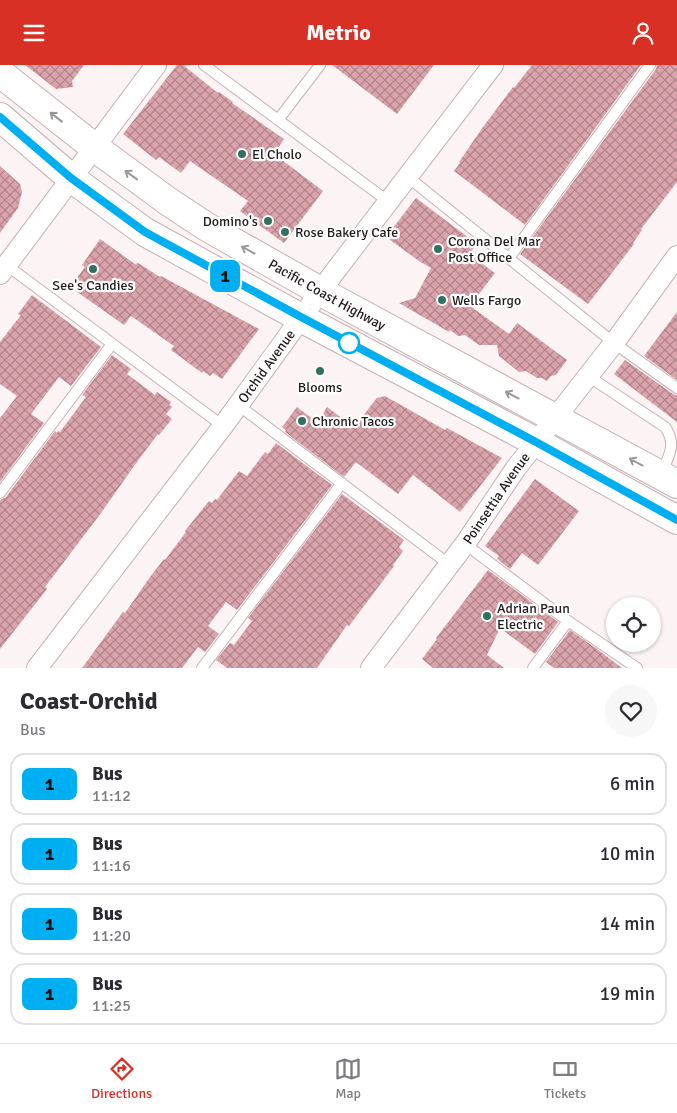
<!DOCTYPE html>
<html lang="en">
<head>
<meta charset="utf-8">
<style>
  body { margin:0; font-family:Signika,sans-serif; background:#f7f7f7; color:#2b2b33; height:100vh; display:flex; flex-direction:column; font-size:19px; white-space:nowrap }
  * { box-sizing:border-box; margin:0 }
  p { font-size:16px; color:#7c7c81 }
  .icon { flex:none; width:28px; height:28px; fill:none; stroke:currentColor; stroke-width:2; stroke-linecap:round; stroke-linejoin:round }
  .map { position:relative; height:603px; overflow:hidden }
  .side { display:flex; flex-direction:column; background:#fff; flex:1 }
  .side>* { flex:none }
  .badge { padding:0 10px; border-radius:8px; font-size:18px; line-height:32px }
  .buttons { position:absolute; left:606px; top:532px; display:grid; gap:10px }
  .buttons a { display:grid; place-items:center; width:55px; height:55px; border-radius:50%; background:#fff; box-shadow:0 1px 4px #0004; font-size:25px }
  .map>.badge { position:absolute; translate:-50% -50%; box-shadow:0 0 0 2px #fff }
  .round { display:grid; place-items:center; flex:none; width:52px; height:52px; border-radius:26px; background:#f7f7f7 }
  .summary { display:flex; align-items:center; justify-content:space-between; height:85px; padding:0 20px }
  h1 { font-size:24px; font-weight:800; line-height:38px }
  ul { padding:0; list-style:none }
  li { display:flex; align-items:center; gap:15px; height:62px; margin:0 10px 8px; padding:0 10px; border:2px solid #e1e1e2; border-radius:15px }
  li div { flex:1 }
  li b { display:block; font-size:19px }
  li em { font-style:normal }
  li .badge { min-width:55px; font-weight:700; text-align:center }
  header { display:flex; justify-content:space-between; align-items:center; height:65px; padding:0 20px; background:#d93025; color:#fff; font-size:22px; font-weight:800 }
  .dock { display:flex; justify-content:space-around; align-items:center; height:70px; border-top:1px solid #e1e1e2; background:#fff; font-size:14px; color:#7c7c81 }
  .dock a { display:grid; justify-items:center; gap:2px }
  .dock .current { color:#d93025 }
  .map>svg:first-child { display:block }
  .building { fill:url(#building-cross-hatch) }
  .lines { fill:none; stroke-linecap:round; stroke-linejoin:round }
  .lane-casing { stroke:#c7b0b3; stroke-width:12 }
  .street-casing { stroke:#c7b0b3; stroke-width:22 }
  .highway-casing { stroke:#c7b0b3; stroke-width:30 }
  .lane { stroke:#fff; stroke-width:10 }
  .street { stroke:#fff; stroke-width:20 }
  .highway { stroke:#fff; stroke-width:28 }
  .oneway { stroke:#9c9899 }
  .line-casing { stroke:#fff; stroke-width:11 }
  .line { stroke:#00aff2; stroke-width:8 }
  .poi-dot { fill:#307160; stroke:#fff; stroke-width:2 }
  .stop-dot { fill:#fff; stroke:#00aff2; stroke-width:2.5 }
  .labels { text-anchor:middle; stroke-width:4.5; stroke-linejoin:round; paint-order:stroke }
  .poi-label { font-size:14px; fill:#231b1c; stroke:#fff; text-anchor:start }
  .street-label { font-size:14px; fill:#231b1c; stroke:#fff }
</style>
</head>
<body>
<header><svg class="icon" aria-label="menu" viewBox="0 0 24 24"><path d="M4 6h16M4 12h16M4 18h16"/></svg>Metrio<svg class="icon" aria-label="person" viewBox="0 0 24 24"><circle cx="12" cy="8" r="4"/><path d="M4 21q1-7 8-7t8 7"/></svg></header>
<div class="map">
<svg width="677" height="603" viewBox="0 0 677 603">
  <defs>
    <pattern id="building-cross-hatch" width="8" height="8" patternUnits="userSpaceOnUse" patternTransform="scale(1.25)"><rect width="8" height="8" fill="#dba4ac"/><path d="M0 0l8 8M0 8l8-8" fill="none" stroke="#b1858b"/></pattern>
  </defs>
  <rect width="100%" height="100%" fill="#fcf3f4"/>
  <path class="building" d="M 25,0 L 84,0 L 72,16 L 73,22 L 56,24 Z
    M 177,0 L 183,0 L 218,28 L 219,27 L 233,37 L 232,38 L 284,74 L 274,89 L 323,126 L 284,178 L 240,146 L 248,136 L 190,96 L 181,108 L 159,92 L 156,95 L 123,69 Z
    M 332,0 L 434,0 L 397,49 Z
    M 532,0 L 641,0 L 525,160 L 454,106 L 460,98 L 459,97 L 483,62 L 513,22 L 514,23 Z
    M 657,0 L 677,0 L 677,117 L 641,164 L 642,165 L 633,178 L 634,179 L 588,239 L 520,189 L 656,4 Z
    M 0,101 L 20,119 L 22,127 L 18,143 L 0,168 Z
    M 416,133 L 477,179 L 469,189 L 495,208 L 470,241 L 509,269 L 517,258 L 567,295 L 556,310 L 551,311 L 547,316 L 542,313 L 537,313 L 526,306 L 519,307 L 499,291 L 497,280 L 479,280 L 465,270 L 458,271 L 450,265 L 449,267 L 399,238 L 415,233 L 431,203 L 419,196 L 386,172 Z
    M 100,174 L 135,199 L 138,198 L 160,212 L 161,211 L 259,264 L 222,314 L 213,308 L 210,311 L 203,306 L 202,308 L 171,285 L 174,281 L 131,251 L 124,260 L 70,222 L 85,202 L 82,200 Z
    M 32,230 L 101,282 L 71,321 L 59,312 L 31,349 L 44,358 L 0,417 L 0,353 L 17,331 L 0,319 L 0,277 L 21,250 L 18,249 Z
    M 677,247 L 677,315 L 644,291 Z
    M 112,290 L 131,304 L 127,309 L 155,330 L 157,327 L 171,337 L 169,340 L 172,342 L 166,349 L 172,354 L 159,370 L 158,369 L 139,394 L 101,448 L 45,522 L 47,524 L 0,584 L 0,435 L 6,432 L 55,366 L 57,368 L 58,366 L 60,367 L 86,332 L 82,330 Z
    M 625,295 L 673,329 L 677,330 L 677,357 L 614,309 Z
    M 385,331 L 445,365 L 447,363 L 502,393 L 460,447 L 413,410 L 398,429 L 356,397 L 344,412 L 285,367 L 286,365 L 282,362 L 297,342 L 318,358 L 327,342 L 354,362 L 377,333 Z
    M 276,378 L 332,420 L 237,545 L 226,537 L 208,561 L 219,569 L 205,587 L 198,582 L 182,603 L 82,603 L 123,547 L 125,548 L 150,512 L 164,494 L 165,495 L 186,467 L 185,466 L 209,436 L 212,438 L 215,434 L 217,435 L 239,406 L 247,411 L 265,387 L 268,389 Z
    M 535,414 L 579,446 L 538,500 L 522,488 L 510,504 L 497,494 L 499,491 L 485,481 Z
    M 342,429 L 404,475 L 399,482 L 403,486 L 393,500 L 394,501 L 349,561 L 347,560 L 317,603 L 227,603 L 216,595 L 230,578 L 234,580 L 252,556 L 248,553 Z
    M 488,505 L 558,557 L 535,589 L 500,563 L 487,590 L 504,603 L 433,603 L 422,594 L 437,574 L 436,573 Z
    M 570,565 L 597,584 L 622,603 L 554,603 L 546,597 Z"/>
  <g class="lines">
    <defs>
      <path id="lane" d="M 204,0 L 389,137
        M 278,55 L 320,0
        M 408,112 L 614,278 L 677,323
        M 509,193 L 650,0
        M 5,199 L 223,361
        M 588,311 L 665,362 C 677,379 669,391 661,409
        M 238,340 L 450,500
        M 0,428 L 112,279
        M 465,479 L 568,556 L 637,603
        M 202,603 L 342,418
        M 533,603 L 568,556"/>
      <g id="street">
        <path d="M 0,209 L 156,0"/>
        <path id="s1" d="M 37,603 L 223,361 L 333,209 L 493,0"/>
        <path id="s2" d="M 371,603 L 465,479 L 516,403 L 614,278 L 677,191"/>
      </g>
      <g id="highway">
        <path id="s3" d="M 0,8 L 94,82 L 169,137 L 207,162 L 336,235 L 677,419"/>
        <path d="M 0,52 L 71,113 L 145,167 L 301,253 L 536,377 L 677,455"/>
      </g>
    </defs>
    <use href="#lane" class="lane-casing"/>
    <use href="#street" class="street-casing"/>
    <use href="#highway" class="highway-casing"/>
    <use href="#lane" class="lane"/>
    <use href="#street" class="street"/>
    <use href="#highway" class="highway"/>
  </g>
  <defs><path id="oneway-shaft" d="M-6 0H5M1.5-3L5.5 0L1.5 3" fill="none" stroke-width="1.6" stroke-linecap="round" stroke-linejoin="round" transform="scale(1.25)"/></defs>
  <g class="oneway">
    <use href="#oneway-shaft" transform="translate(56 52) rotate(-142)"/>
    <use href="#oneway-shaft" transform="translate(131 110) rotate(-144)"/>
    <use href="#oneway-shaft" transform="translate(248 185) rotate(-151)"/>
    <use href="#oneway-shaft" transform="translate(512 330) rotate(-152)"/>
    <use href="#oneway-shaft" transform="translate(636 397) rotate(-152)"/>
  </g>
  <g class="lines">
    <defs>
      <path id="line" d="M 0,52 L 71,113 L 145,167 L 301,252 L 536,377 L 677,455"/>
    </defs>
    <use href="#line" class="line-casing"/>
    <use href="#line" class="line"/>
  </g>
  <g class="poi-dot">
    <circle cx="242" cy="89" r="5"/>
    <circle cx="268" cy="156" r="5"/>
    <circle cx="285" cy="167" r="5"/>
    <circle cx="438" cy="184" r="5"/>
    <circle cx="93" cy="204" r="5"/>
    <circle cx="442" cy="235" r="5"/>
    <circle cx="320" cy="306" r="5"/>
    <circle cx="302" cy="356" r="5"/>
    <circle cx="487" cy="551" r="5"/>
  </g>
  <circle class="stop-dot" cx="349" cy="278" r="10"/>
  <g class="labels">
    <g class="poi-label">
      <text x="252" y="94">El Cholo</text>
      <text x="258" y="161" text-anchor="end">Domino's</text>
      <text x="295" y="172">Rose Bakery Cafe</text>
      <text x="448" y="181">Corona Del Mar<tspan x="448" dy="16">Post Office</tspan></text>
      <text x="93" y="225" text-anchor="middle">See's Candies</text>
      <text x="452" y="240">Wells Fargo</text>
      <text x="320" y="327" text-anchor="middle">Blooms</text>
      <text x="312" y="361">Chronic Tacos</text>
      <text x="497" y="548">Adrian Paun<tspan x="497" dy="16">Electric</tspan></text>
    </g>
    <g class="street-label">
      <text dy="5" stroke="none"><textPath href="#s3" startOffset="396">Pacific Coast Highway</textPath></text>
      <text dy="5" stroke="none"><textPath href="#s1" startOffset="379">Orchid Avenue</textPath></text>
      <text dy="5" stroke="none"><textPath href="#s2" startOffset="211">Poinsettia Avenue</textPath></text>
    </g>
  </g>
</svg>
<div class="buttons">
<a><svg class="icon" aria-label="locate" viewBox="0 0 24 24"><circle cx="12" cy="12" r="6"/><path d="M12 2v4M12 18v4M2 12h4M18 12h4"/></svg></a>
</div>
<b class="badge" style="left:225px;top:211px;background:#00aff2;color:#111">1</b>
</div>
<section class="side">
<div class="summary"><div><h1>Coast-Orchid</h1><p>Bus</p></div><a class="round"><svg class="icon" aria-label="heart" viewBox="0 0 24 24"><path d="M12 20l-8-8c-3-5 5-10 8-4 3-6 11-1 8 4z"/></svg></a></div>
<ul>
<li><span class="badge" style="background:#00aff2;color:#111">1</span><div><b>Bus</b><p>11:12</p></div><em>6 min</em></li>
<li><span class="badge" style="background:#00aff2;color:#111">1</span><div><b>Bus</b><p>11:16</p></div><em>10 min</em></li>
<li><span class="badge" style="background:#00aff2;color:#111">1</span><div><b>Bus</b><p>11:20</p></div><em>14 min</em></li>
<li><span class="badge" style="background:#00aff2;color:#111">1</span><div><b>Bus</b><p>11:25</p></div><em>19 min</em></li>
</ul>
</section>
<nav class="dock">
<a class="current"><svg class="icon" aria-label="directions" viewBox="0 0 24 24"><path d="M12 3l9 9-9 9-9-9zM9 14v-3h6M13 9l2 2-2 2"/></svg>Directions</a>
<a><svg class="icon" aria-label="map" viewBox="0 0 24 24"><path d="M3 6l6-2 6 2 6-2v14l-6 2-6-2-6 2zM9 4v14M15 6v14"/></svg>Map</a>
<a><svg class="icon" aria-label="tickets" viewBox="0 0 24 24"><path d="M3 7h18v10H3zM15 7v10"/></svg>Tickets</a>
</nav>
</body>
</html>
